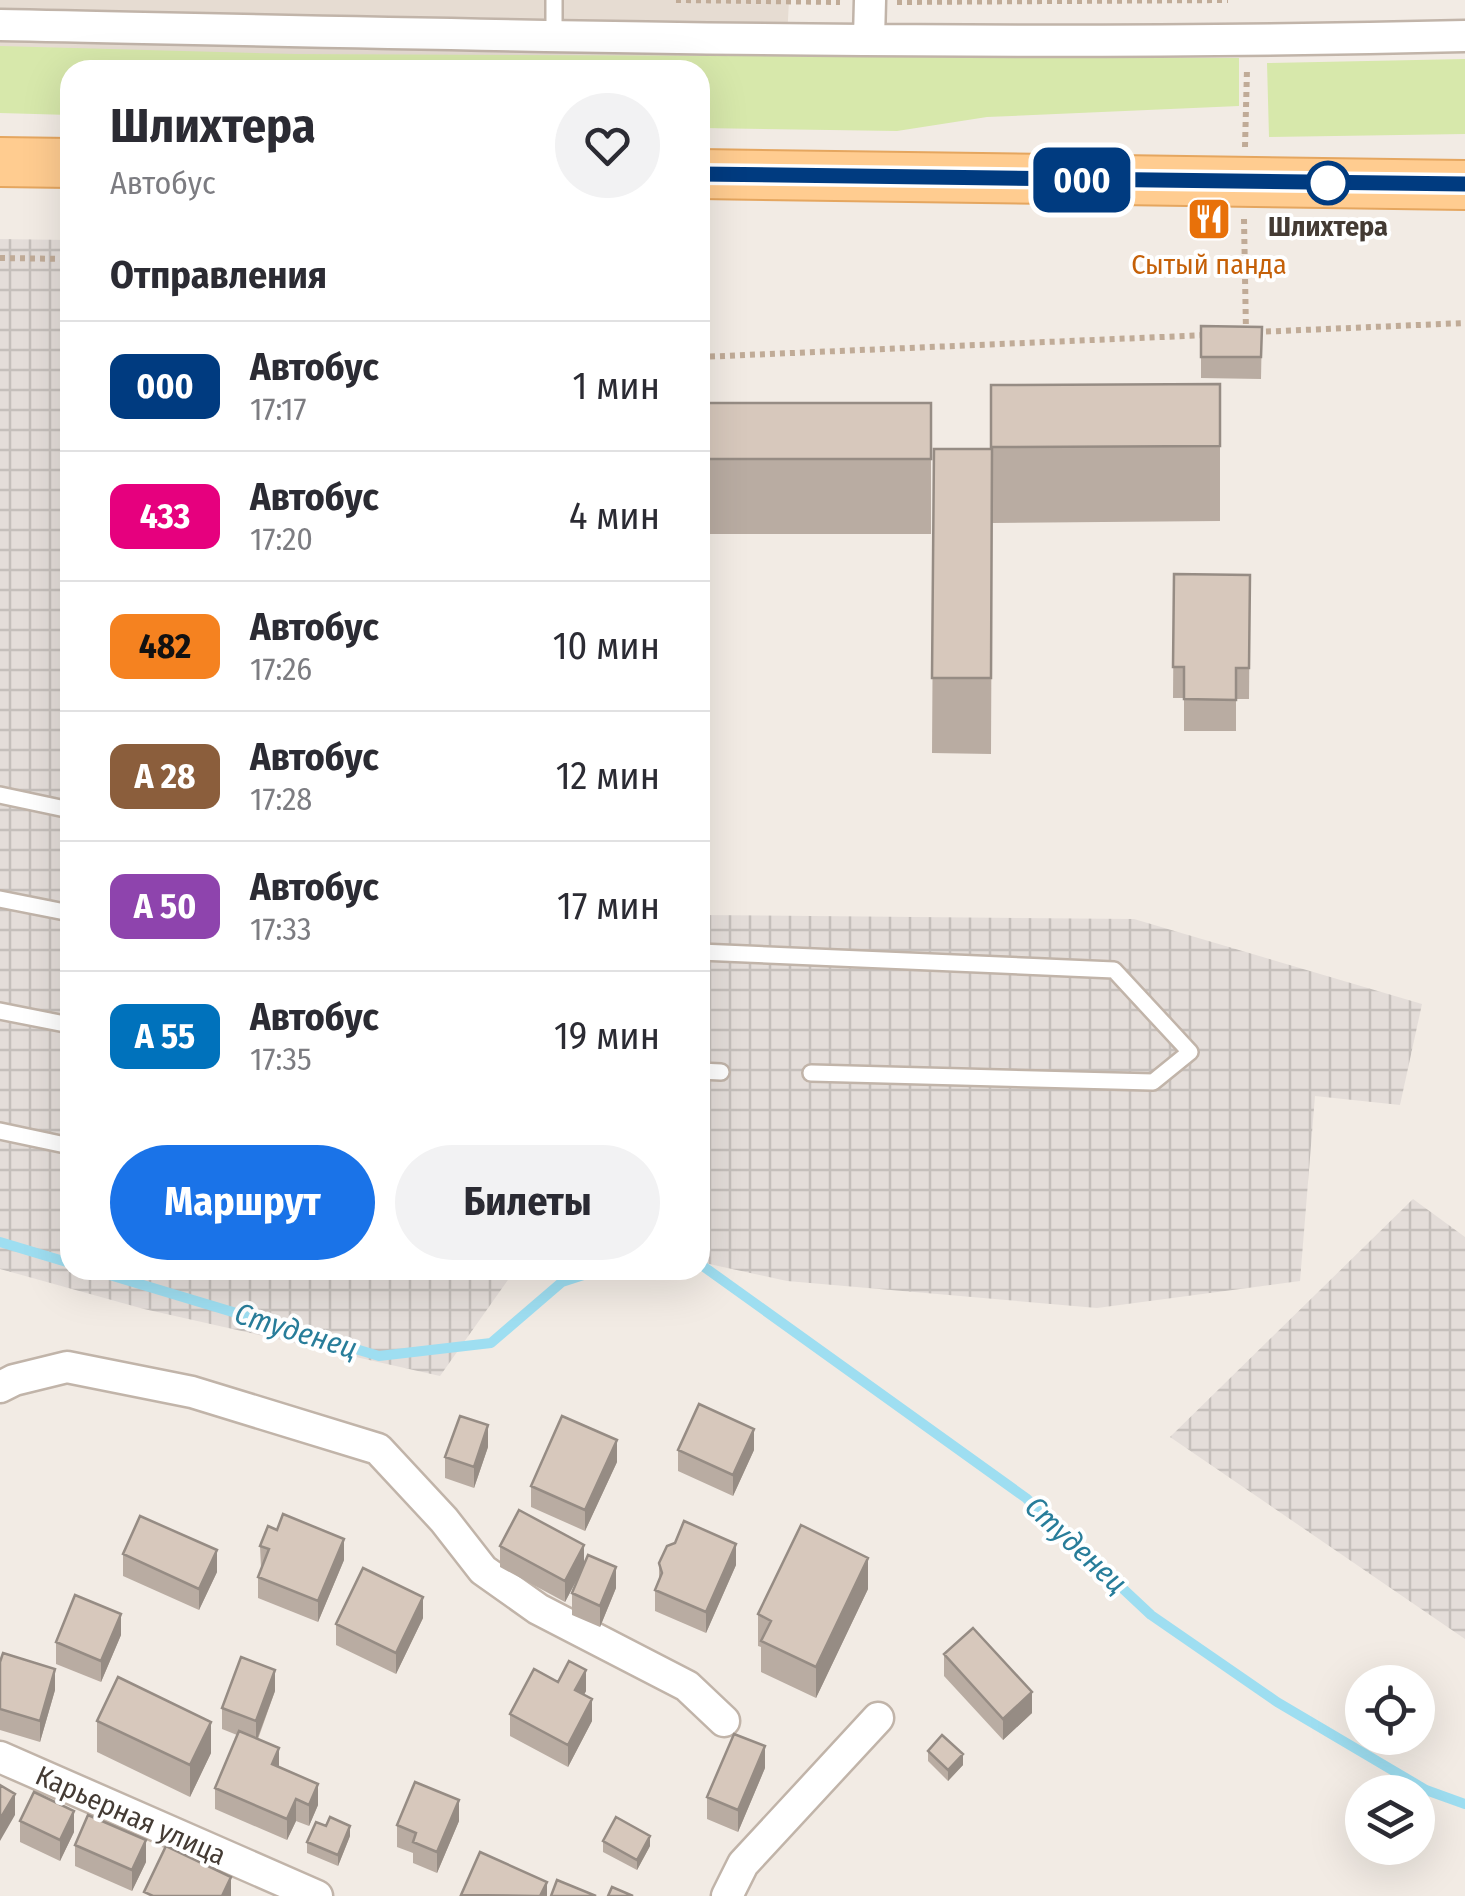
<!DOCTYPE html>
<html lang="ru">
<head>
<meta charset="utf-8">
<style>
  body { margin:0; font-family:"Fira Sans Condensed",sans-serif; background:#f2f2f3; color:#2b2b33; height:100vh; display:flex; flex-direction:column; font-size:38px; white-space:nowrap }
  * { box-sizing:border-box; margin:0 }
  p { font-size:32px; color:#7c7c81 }
  .icon { flex:none; width:55px; height:55px; fill:none; stroke:currentColor; stroke-width:2; stroke-linecap:round; stroke-linejoin:round }
  .map { position:relative; flex:1; overflow:hidden }
  .details { position:absolute; left:60px; top:60px; width:650px; height:1220px; display:flex; flex-direction:column; background:#fff; border-radius:30px; box-shadow:0 10px 40px #0002 }
  .details>* { flex:none }
  .badge { padding:0 20px; border-radius:15px; font-size:35px; line-height:65px }
  .fabs { position:absolute; left:1345px; top:1665px; display:grid; gap:20px }
  .fabs a { display:grid; place-items:center; width:90px; height:90px; border-radius:50%; background:#fff; box-shadow:0 10px 40px #0002; font-size:50px }
  .map>.badge { position:absolute; translate:-50% -50%; box-shadow:0 0 0 5px #fff }
  h2 { padding:0 50px; font-size:38px; line-height:90px }
  .round { display:grid; place-items:center; flex:none; width:105px; height:105px; border-radius:52px; background:#f2f2f3 }
  .overview { display:flex; align-items:center; justify-content:space-between; height:170px; padding:0 50px }
  h1 { font-size:48px; font-weight:700; line-height:75px }
  .primary-button { display:flex; gap:20px; margin-top:auto; padding:20px 50px }
  .primary-button a { flex:1; height:115px; border-radius:60px; background:#1a73e8; color:#fff; font-size:40px; font-weight:700; line-height:115px; text-align:center }
  .primary-button a+a { background:#f2f2f3; color:#2b2b33 }
  ul { padding:0; list-style:none }
  li { display:flex; align-items:center; gap:30px; height:130px; padding:0 50px; border-top:2px solid #e1e1e2 }
  li div { flex:1 }
  li b { display:block; font-size:38px }
  li em { font-style:normal }
  li .badge { min-width:110px; font-weight:700; text-align:center }
  .map>svg:first-child { display:block }
  .residential { fill:#e6dcd2 }
  .industrial { fill:url(#industrial-grid) }
  .grass { fill:#d7e8ab }
  .lines { fill:none; stroke-linecap:round; stroke-linejoin:round }
  .stream { stroke:#9edef1; stroke-width:10 }
  .service-casing { stroke:#c1b4a9; stroke-width:20 }
  .minor-casing { stroke:#c1b4a9; stroke-width:35 }
  .primary-casing { stroke:#e5a65f; stroke-width:52 }
  .path { stroke:#c0ab97; stroke-width:6; stroke-dasharray:5 5; stroke-linecap:butt }
  .service { stroke:#fff; stroke-width:15 }
  .minor { stroke:#fff; stroke-width:30 }
  .primary { stroke:#ffcc90; stroke-width:48 }
  .wall { fill:#b9aca2 }
  .shaded-wall { fill:#968c84 }
  .building { fill:#d7c8bc; stroke:#968c84; stroke-width:2.5 }
  .line-casing { stroke:#fff; stroke-width:22 }
  .line { stroke:#003b80; stroke-width:15 }
  .stop-dot { fill:#fff; stroke:#003b80; stroke-width:5 }
  .labels { text-anchor:middle; stroke-width:8; stroke-linejoin:round; paint-order:stroke }
  .stop-label { font-size:28px; font-weight:bold; fill:#443b34; stroke:#fff }
  .food-label { font-size:28px; fill:#c56008; stroke:#fff }
  .street-label { font-size:28px; fill:#443b34; stroke:#fff }
  .water-label { font-size:30px; font-style:italic; fill:#287d9a; stroke:#fff }
</style>
</head>
<body>
<div class="map">
<svg width="1465" height="1896" viewBox="0 0 1465 1896">
  <defs>
    <pattern id="industrial-grid" width="8" height="8" patternUnits="userSpaceOnUse" patternTransform="scale(2.5)"><rect width="8" height="8" fill="#e4ddd9"/><path d="M0 4h8M4 0v8" fill="none" stroke="#c5bfbb"/></pattern>
  </defs>
  <rect width="100%" height="100%" fill="#f2ebe4"/>
  <path class="residential" d="M 0,0 L 789,0 L 783,117 L 700,70 L 70,70 L 0,103 Z"/>
  <path class="industrial" d="M 0,239 L 70,240 L 70,1270 L 515,1270 L 440,1376 L 144,1309 L 0,1269 Z
    M 700,915 L 1134,919 L 1422,1004 L 1400,1105 L 1315,1096 L 1300,1281 L 1097,1308 L 787,1281 L 700,1262 Z
    M 1413,1199 L 1465,1237 L 1465,1639 L 1170,1437 Z"/>
  <path class="grass" d="M 0,46 L 295,54 L 1239,58 L 1239,106 L 987,117 L 897,131 L 700,128 L 700,70 L 70,70 L 70,115 L 0,113 Z
    M 1465,59 L 1465,134 L 1269,137 L 1267,63 Z"/>
  <g class="lines">
    <path class="stream" d="M 0,1242 L 70,1263
      M 700,1264 L 1026,1498 L 1151,1615 L 1277,1702 L 1426,1790 L 1465,1804
      M 93,1270 L 379,1356 L 491,1343 L 562,1282 L 599,1270"/>
    <defs>
      <path id="service" d="M 554,0 L 554,36
        M 0,795 L 70,810
        M 0,899 L 70,913
        M 700,952 L 1114,970 L 1190,1052 L 1153,1082 L 811,1073
        M 0,1011 L 70,1025
        M 700,1071 L 721,1072
        M 0,1131 L 70,1146"/>
      <path id="minor" d="M 0,25 C 488,35 977,48 1465,36
        M 869,39 L 870,0
        M 0,1387 L 14,1380 L 67,1367 L 192,1392 L 378,1449 L 444,1520 L 483,1570 L 538,1609 L 687,1686 L 724,1721
        M 0,1757 L 317,1896
        M 727,1896 L 743,1864 L 878,1718"/>
      <path id="primary" d="M 0,162 L 70,163
        M 700,174 L 1465,185"/>
    </defs>
    <use href="#service" class="service-casing"/>
    <use href="#minor" class="minor-casing"/>
    <use href="#primary" class="primary-casing"/>
    <path class="path" d="M 676,0 L 840,2
      M 897,2 L 1228,0
      M 1245,147 L 1247,69
      M 1244,219 L 1246,332
      M 0,258 L 70,259
      M 1256,332 L 1465,323
      M 700,357 L 1208,335"/>
    <use href="#service" class="service"/>
    <use href="#minor" class="minor"/>
    <use href="#primary" class="primary"/>
  </g>
  <path class="wall" d="M 1201,326 L 1262,327 L 1261,379 L 1201,378 Z
    M 1220,384 L 1220,521 L 992,523 L 991,754 L 932,753 L 934,449 L 991,449 L 991,385 Z
    M 700,403 L 931,403 L 931,534 L 700,534 Z
    M 1174,574 L 1250,575 L 1249,699 L 1236,699 L 1236,731 L 1184,731 L 1184,698 L 1173,698 Z
    M 488,1447 L 474,1488 L 445,1478 L 445,1457 Z
    M 678,1450 L 754,1450 L 733,1496 L 678,1471 Z
    M 617,1462 L 585,1531 L 531,1507 L 531,1486 Z
    M 260,1546 L 344,1560 L 318,1622 L 258,1598 L 258,1577 L 261,1568 Z
    M 500,1546 L 584,1565 L 616,1588 L 600,1627 L 572,1615 L 572,1593 L 582,1570 L 565,1602 L 500,1567 Z
    M 123,1554 L 217,1572 L 199,1610 L 123,1576 Z
    M 659,1563 L 736,1565 L 706,1633 L 655,1611 L 655,1590 L 659,1579 Z
    M 868,1589 L 816,1698 L 761,1672 L 761,1647 L 758,1646 L 758,1614 Z
    M 423,1618 L 396,1674 L 336,1645 L 336,1624 Z
    M 121,1635 L 101,1682 L 56,1664 L 56,1642 Z
    M 944,1654 L 1032,1713 L 1003,1740 L 944,1676 Z
    M 0,1662 L 55,1690 L 40,1742 L 0,1730 Z
    M 558,1682 L 586,1691 L 584,1695 L 592,1721 L 568,1767 L 510,1736 L 510,1714 Z
    M 275,1691 L 258,1739 L 279,1767 L 318,1805 L 309,1826 L 296,1821 L 287,1840 L 215,1809 L 215,1788 L 237,1735 L 222,1729 L 222,1708 Z
    M 97,1721 L 211,1753 L 190,1797 L 97,1752 Z
    M 928,1751 L 963,1765 L 948,1781 L 928,1761 Z
    M 765,1768 L 738,1832 L 707,1819 L 707,1797 Z
    M 20,1821 L 74,1832 L 60,1861 L 20,1842 Z
    M 459,1821 L 437,1873 L 413,1863 L 413,1853 L 397,1847 L 397,1825 Z
    M 350,1836 L 338,1866 L 307,1853 L 307,1842 Z
    M 603,1841 L 650,1846 L 637,1870 L 603,1852 Z
    M 75,1845 L 146,1862 L 132,1891 L 75,1866 Z"/>
  <path class="shaded-wall" d="M 488,1425 L 488,1447 L 474,1488 L 474,1467 Z
    M 754,1429 L 754,1450 L 733,1496 L 733,1475 Z
    M 617,1440 L 617,1462 L 585,1531 L 585,1510 Z
    M 344,1539 L 344,1560 L 318,1622 L 318,1601 Z
    M 736,1544 L 736,1565 L 706,1633 L 706,1612 Z
    M 584,1545 L 584,1566 L 565,1602 L 565,1581 Z
    M 217,1550 L 217,1572 L 199,1610 L 199,1589 Z
    M 868,1558 L 868,1589 L 816,1698 L 816,1667 Z
    M 616,1567 L 616,1588 L 600,1627 L 600,1606 Z
    M 423,1597 L 423,1618 L 396,1674 L 396,1653 Z
    M 121,1614 L 121,1635 L 101,1682 L 101,1661 Z
    M 55,1669 L 55,1690 L 40,1742 L 40,1721 Z
    M 275,1670 L 275,1691 L 256,1742 L 256,1721 Z
    M 586,1670 L 586,1691 L 575,1711 L 575,1690 Z
    M 1032,1692 L 1032,1713 L 1003,1740 L 1003,1719 Z
    M 592,1699 L 592,1721 L 568,1767 L 568,1745 Z
    M 211,1722 L 211,1753 L 190,1797 L 190,1765 Z
    M 765,1746 L 765,1768 L 738,1832 L 738,1810 Z
    M 279,1748 L 279,1769 L 272,1764 Z
    M 963,1754 L 963,1765 L 948,1781 L 948,1770 Z
    M 318,1784 L 318,1805 L 309,1826 L 309,1805 Z
    M 15,1794 L 15,1815 L 0,1841 L 0,1819 Z
    M 296,1799 L 296,1821 L 287,1840 L 287,1819 Z
    M 459,1800 L 459,1821 L 437,1873 L 437,1852 Z
    M 74,1811 L 74,1832 L 60,1861 L 60,1840 Z
    M 350,1826 L 350,1836 L 338,1866 L 338,1855 Z
    M 650,1836 L 650,1846 L 637,1870 L 637,1860 Z
    M 146,1840 L 146,1862 L 132,1891 L 132,1870 Z
    M 231,1877 L 231,1896 L 222,1896 Z
    M 547,1882 L 547,1896 L 540,1896 Z"/>
  <path class="building" d="M 1201,326 L 1262,327 L 1261,357 L 1201,357 Z
    M 1220,384 L 1220,446 L 991,447 L 991,385 Z
    M 700,403 L 931,403 L 931,459 L 700,459 Z
    M 934,449 L 992,449 L 991,678 L 932,678 Z
    M 1174,574 L 1250,575 L 1249,668 L 1236,668 L 1236,700 L 1184,699 L 1184,667 L 1173,667 Z
    M 699,1404 L 754,1429 L 733,1475 L 678,1450 Z
    M 460,1416 L 488,1425 L 474,1467 L 445,1457 Z
    M 562,1416 L 617,1440 L 585,1510 L 531,1486 Z
    M 519,1510 L 584,1545 L 565,1581 L 500,1546 Z
    M 283,1514 L 344,1539 L 318,1601 L 258,1577 L 269,1549 L 260,1546 L 268,1526 L 277,1530 Z
    M 140,1516 L 217,1550 L 199,1589 L 123,1554 Z
    M 684,1521 L 736,1544 L 706,1612 L 655,1590 L 662,1573 L 659,1563 L 667,1546 L 675,1543 Z
    M 801,1525 L 868,1558 L 816,1667 L 761,1641 L 771,1621 L 758,1614 Z
    M 588,1555 L 616,1567 L 600,1606 L 572,1593 Z
    M 363,1568 L 423,1597 L 396,1653 L 336,1624 Z
    M 75,1595 L 121,1614 L 101,1661 L 56,1642 Z
    M 973,1628 L 1032,1692 L 1003,1719 L 944,1654 Z
    M 3,1653 L 55,1669 L 40,1721 L 0,1709 L 0,1662 Z
    M 241,1657 L 275,1670 L 256,1721 L 222,1708 Z
    M 569,1661 L 586,1670 L 575,1690 L 592,1699 L 568,1745 L 510,1714 L 534,1669 L 558,1682 Z
    M 118,1677 L 211,1722 L 190,1765 L 97,1721 Z
    M 239,1731 L 279,1748 L 272,1764 L 318,1784 L 309,1805 L 296,1799 L 287,1819 L 215,1788 Z
    M 734,1734 L 765,1746 L 738,1810 L 707,1797 Z
    M 942,1735 L 963,1754 L 948,1770 L 928,1751 Z
    M 415,1782 L 459,1800 L 437,1852 L 413,1842 L 416,1833 L 397,1825 Z
    M 0,1785 L 15,1794 L 0,1819 Z
    M 34,1792 L 74,1811 L 60,1840 L 20,1821 Z
    M 88,1815 L 146,1840 L 132,1870 L 75,1845 Z
    M 330,1817 L 350,1826 L 338,1855 L 307,1842 L 316,1822 L 326,1826 Z
    M 616,1817 L 650,1836 L 637,1860 L 603,1841 Z
    M 166,1846 L 231,1877 L 222,1896 L 153,1896 L 144,1892 Z
    M 480,1852 L 547,1882 L 540,1896 L 461,1895 Z
    M 557,1880 L 596,1896 L 551,1896 Z
    M 612,1887 L 633,1896 L 608,1896 Z"/>
  <g class="lines">
    <defs>
      <path id="line" d="M 700,174 L 1465,184"/>
    </defs>
    <use href="#line" class="line-casing"/>
    <use href="#line" class="line"/>
  </g>
  <defs>
    <symbol id="restaurant-square" viewBox="-11 -11 22 22"><rect x="-9" y="-9" width="18" height="18" rx="4" fill="#e8710a" stroke="#fff"/><path d="M-5-6h1v4h1v-4h1v4h1v-4h1v5L-1.5 .5V6h-2V.5L-5-1ZM5-6V6H3V1.5H1.5Q1.5-4 5-6Z" fill="#fff"/></symbol>
  </defs>
  <g fill-rule="evenodd">
    <use href="#restaurant-square" x="1184" y="194" width="50" height="50"/>
  </g>
  <circle class="stop-dot" cx="1328" cy="183" r="20"/>
  <g class="labels">
    <g class="stop-label">
      <text x="1328" y="236">Шлихтера</text>
    </g>
    <g class="food-label">
      <text x="1209" y="274">Сытый панда</text>
    </g>
    <g class="street-label">
      <text transform="translate(131 1815) rotate(24)" y="10">Карьерная улица</text>
    </g>
    <g class="water-label">
      <text transform="translate(296 1331) rotate(17)" y="10">Студенец</text>
      <text transform="translate(1076 1545) rotate(43)" y="10">Студенец</text>
    </g>
  </g>
</svg>
<div class="fabs">
<a><svg class="icon" aria-label="locate" viewBox="0 0 24 24"><circle cx="12" cy="12" r="6"/><path d="M12 2v4M12 18v4M2 12h4M18 12h4"/></svg></a>
<a><svg class="icon" aria-label="layers" viewBox="0 0 24 24"><path d="M12 4l9 5-9 5-9-5zM3 14l9 5 9-5"/></svg></a>
</div>
<b class="badge" style="left:1082px;top:180px;background:#003b80;color:#fff">000</b>
<section class="details">
<div class="overview"><div><h1>Шлихтера</h1><p>Автобус</p></div><a class="round"><svg class="icon" aria-label="heart" viewBox="0 0 24 24"><path d="M12 20l-8-8c-3-5 5-10 8-4 3-6 11-1 8 4z"/></svg></a></div>
<h2>Отправления</h2>
<ul>
<li><span class="badge" style="background:#003b80;color:#fff">000</span><div><b>Автобус</b><p>17:17</p></div><em>1 мин</em></li>
<li><span class="badge" style="background:#e6007e;color:#fff">433</span><div><b>Автобус</b><p>17:20</p></div><em>4 мин</em></li>
<li><span class="badge" style="background:#f58220;color:#111">482</span><div><b>Автобус</b><p>17:26</p></div><em>10 мин</em></li>
<li><span class="badge" style="background:#8b5e3c;color:#fff">А 28</span><div><b>Автобус</b><p>17:28</p></div><em>12 мин</em></li>
<li><span class="badge" style="background:#8e44ad;color:#fff">А 50</span><div><b>Автобус</b><p>17:33</p></div><em>17 мин</em></li>
<li><span class="badge" style="background:#0072bc;color:#fff">А 55</span><div><b>Автобус</b><p>17:35</p></div><em>19 мин</em></li>
</ul>
<div class="primary-button"><a>Маршрут</a><a>Билеты</a></div>
</section>
</div>
</body>
</html>
